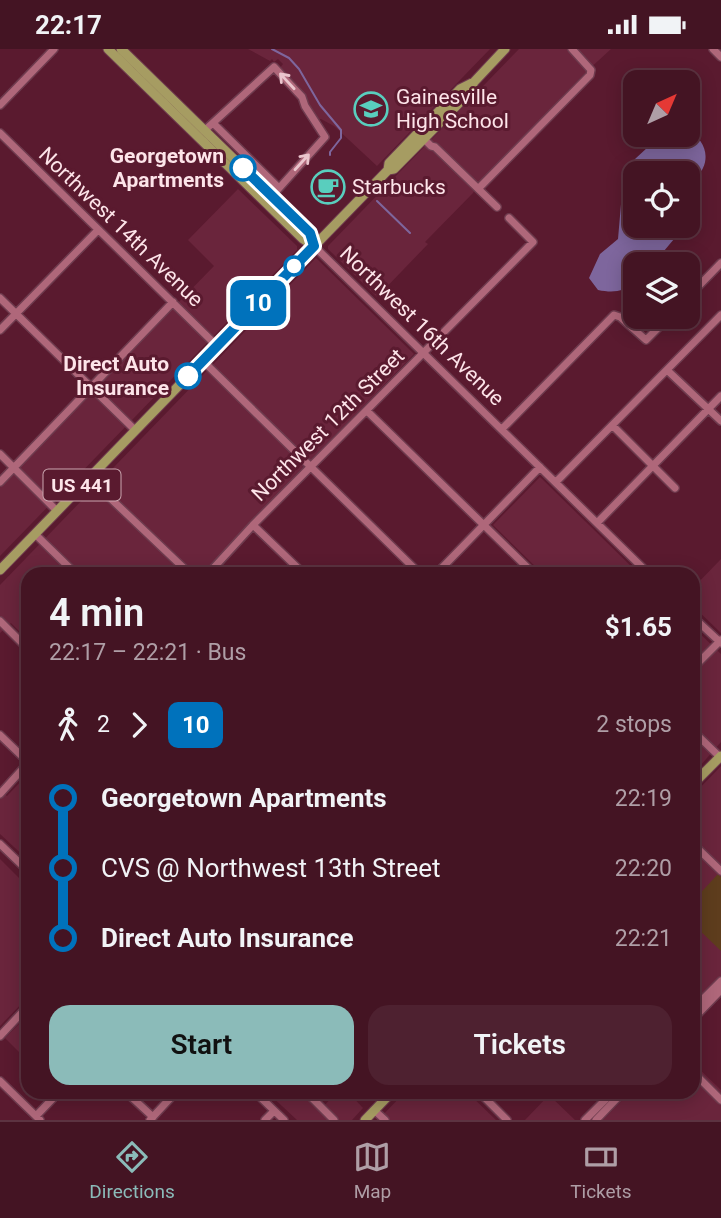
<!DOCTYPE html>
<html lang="en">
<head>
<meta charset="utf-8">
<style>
  body { margin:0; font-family:Roboto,sans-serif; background:#4e2130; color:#f1f3f6; height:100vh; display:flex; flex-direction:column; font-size:26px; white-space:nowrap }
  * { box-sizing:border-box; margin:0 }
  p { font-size:23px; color:#af9ea6 }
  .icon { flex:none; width:38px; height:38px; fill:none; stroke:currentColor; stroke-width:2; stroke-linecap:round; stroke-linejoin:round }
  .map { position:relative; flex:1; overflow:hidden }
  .side { position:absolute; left:21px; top:518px; width:679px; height:532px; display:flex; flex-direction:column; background:#441423; border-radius:21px; box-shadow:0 4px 18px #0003,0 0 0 2px #5c3341 }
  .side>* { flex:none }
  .badge { padding:0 14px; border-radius:10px; font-size:24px; line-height:46px }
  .needle { width:46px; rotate:44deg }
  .fabs { position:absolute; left:623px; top:21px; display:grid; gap:14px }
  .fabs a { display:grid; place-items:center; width:77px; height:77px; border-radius:14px; background:#441423; box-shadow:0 4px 18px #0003,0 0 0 2px #5c3341; font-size:35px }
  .map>.badge { position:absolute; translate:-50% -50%; box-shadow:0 0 0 4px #fff }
  .legs { display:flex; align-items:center; gap:10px; height:77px; padding:0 28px; font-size:23px }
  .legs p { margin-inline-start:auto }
  .overview { display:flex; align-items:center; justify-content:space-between; height:119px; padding:0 28px }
  h1 { font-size:38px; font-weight:600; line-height:52px }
  .primary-button { display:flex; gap:14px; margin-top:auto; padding:14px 28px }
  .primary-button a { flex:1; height:80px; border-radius:21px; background:#8bbbb9; color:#111; font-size:28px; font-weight:600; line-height:80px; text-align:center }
  .primary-button a+a { background:#4e2130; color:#f1f3f6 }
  ul { padding:0 28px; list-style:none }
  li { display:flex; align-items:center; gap:24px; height:70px; font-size:26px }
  li i { display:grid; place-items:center; width:10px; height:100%; margin:0 9px; background:currentColor }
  li i::after { content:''; width:18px; height:18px; margin:-9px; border:5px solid; border-radius:50%; background:#441423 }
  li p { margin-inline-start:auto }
  li:first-child i { background:linear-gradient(#0000 50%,currentColor 0) }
  li:last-child i { background:linear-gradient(currentColor 50%,#0000 0) }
  .status { display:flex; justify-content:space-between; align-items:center; height:49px; padding:0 35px; background:#441423; direction:ltr }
  .status svg { height:19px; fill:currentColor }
  .tab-bar { display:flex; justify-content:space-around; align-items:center; height:98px; border-top:2px solid #5c3341; background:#441423; font-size:19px; color:#af9ea6 }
  .tab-bar a { display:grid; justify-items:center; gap:4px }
  .tab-bar .on { color:#8bbbb9 }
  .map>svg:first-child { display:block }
  .built { fill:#6a253c }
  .green { fill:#5e3d1d }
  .water { fill:#7e669d }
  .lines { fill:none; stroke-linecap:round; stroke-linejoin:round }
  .stream { stroke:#7e669d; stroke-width:2 }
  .minor-casing { stroke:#6e3b4e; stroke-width:10 }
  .major-casing { stroke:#6e3b4e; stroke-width:11 }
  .minor { stroke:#af677a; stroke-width:7 }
  .major { stroke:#a69c62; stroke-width:9 }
  .oneway { stroke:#eac5cd }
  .line-1-casing { stroke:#fff; stroke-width:16 }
  .line-1 { stroke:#0072bc; stroke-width:10 }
  .stop-1-dot { fill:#fff; stroke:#0072bc; stroke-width:3.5 }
  .labels { text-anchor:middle; stroke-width:6; stroke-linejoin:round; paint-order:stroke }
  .shield { fill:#5a1a2f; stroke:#cca7b1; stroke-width:2 }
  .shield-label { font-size:19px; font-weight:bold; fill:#fde4e9 }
  .poi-label { font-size:21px; fill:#fde4e9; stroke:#5a1a2f; text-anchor:start }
  .stop-label { font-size:21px; font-weight:bold; fill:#fde4e9; stroke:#5a1a2f; text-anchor:end }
  .street-label { font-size:21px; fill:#fde4e9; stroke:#5a1a2f }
</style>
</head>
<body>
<div class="status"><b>22:17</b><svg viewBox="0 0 49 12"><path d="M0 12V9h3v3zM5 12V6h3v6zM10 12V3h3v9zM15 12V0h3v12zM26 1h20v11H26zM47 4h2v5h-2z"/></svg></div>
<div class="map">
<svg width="721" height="1071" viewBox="0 0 721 1071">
  <rect width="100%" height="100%" fill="#5a1a2f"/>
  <path class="built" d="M 248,0 L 490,0 L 377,117 L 334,77 L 321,70 L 316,71 L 284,22 L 279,20 L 283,15 L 278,10 L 274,13 L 272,10 L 270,12 Z
    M 519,0 L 611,0 L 586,23 L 478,134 L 473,144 L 425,193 L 428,195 L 377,248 L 328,200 L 328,197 Z
    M 238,140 L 297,197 L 297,201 L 0,507 L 0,436 L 214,217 L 188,191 Z
    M 316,209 L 414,305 L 201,525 L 28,525 L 28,591 L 11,574 L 0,584 L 0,536 Z
    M 540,428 L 639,525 L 543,525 L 493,476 Z
    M 721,510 L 721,584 L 693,557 L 693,539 Z
    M 693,578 L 721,605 L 721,693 L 693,725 Z
    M 721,717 L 721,927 L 693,956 L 693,746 Z
    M 28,725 L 28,811 L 0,785 L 0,741 L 7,747 Z
    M 0,810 L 28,838 L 28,948 L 0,977 Z
    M 28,966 L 28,1012 L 5,989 Z
    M 693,1014 L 721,1041 L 721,1071 L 603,1071 L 630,1043 L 693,1043 Z
    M 267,1043 L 303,1043 L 321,1060 L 337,1043 L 348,1043 L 363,1059 L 352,1071 L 297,1071 Z
    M 405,1043 L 467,1043 L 496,1071 L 378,1071 Z
    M 549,1046 L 575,1071 L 525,1071 Z"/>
  <path class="green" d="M 718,825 L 721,828 L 721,902 L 693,875 L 693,852 Z"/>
  <path class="water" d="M 688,83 C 702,88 710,104 703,119 C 701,124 695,128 694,133 C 691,146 695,158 688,171 L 688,124 L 635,124 L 635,177 L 685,177 L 653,215 L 635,215 L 635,233 C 624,243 613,244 598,241 L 589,229 L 600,205 L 618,190 L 623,132 L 635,110 L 661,86 L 688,86 Z"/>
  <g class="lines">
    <path class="stream" d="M 272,0 L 289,9 L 299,20 L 320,56 L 341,81 L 341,89 L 330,103 L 330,106
      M 377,152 L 410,184"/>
    <defs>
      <path id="minor" d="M 713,0 L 721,8
        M 0,56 L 54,0
        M 213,74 L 279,139
        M 204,82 L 274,18 L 302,48 L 305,57 L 325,88 L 272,147
        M 0,84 L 217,297
        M 424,90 L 431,97 L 435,98 L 497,158
        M 479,139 L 590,26 L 591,21 L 572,0
        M 314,197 L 649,525
        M 688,248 L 721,214
        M 0,249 L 135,381
        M 0,281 L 98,181
        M 203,312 L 420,525
        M 667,321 L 721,372
        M 367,362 L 534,525
        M 613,377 L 675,439
        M 502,380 L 614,266 L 620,268 L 646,291 L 669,268
        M 0,405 L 57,462
        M 89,429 L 190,525
        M 0,433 L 173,253
        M 556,433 L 721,266
        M 597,474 L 721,347
        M 253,476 L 304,525
        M 35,485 L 76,525
        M 208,525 L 253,476 L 533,193 L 509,169
        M 436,525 L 540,418
        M 693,568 L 721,594
        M 0,572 L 28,600
        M 693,619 L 721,591
        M 693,682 L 721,709
        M 0,686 L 28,713
        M 0,745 L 28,714
        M 0,795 L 28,822
        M 693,795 L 721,822
        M 693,960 L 721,932
        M 693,970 L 721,941
        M 0,987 L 28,957
        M 693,1023 L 721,1051
        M 0,1032 L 40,1071
        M 126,1043 L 153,1068
        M 255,1043 L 284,1071
        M 306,1043 L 334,1071
        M 479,1043 L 507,1071
        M 374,1061 L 385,1071
        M 36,1067 L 59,1043
        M 150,1071 L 176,1043
        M 265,1071 L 274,1062
        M 585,1071 L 613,1043
        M 596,1071 L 623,1043"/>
      <path id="major" d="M 108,0 L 303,190 L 314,197
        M 121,0 L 310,184 L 314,197
        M 388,121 L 389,114 L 460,40 L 472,34
        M 0,521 L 388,121 L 394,120 L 466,47 L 474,33 L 505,0
        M 693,735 L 721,707
        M 365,1071 L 392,1043"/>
    </defs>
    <use href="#minor" class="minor-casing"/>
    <use href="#major" class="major-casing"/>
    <use href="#minor" class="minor"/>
    <use href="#major" class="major"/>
  </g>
  <defs><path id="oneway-shaft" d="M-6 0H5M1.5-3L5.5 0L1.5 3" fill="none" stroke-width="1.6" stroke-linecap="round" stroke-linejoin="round" transform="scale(1.75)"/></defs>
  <g class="oneway">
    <use href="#oneway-shaft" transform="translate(287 32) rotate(-133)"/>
    <use href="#oneway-shaft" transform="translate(302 113) rotate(-48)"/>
  </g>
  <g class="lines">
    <defs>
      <path id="line-1" d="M 188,327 L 314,197 L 310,184 L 243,119"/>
    </defs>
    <use href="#line-1" class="line-1-casing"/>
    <use href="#line-1" class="line-1"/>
  </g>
  <defs>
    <symbol id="school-ring" viewBox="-11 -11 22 22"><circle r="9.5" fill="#5a1a2f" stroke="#59cebe" stroke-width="1.5"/><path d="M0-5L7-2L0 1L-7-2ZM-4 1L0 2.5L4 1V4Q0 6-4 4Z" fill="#59cebe"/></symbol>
    <symbol id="cafe-ring" viewBox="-11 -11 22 22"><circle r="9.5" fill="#5a1a2f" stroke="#59cebe" stroke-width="1.5"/><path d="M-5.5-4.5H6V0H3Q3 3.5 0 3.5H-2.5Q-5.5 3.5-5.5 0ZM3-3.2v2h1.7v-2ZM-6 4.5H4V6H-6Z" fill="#59cebe"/></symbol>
  </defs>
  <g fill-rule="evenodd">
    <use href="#school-ring" x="352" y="41" width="38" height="38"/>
    <use href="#cafe-ring" x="309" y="119" width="38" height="38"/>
  </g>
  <g class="stop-1-dot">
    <circle cx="243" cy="119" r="12"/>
    <circle cx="294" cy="217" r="9"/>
    <circle cx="188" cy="327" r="12"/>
  </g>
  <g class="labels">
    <rect class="shield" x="43.5" y="420.5" width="77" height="31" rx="5"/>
    <g class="shield-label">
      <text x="82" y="443">US 441</text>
    </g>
    <g class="poi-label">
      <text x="396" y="55">Gainesville<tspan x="396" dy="24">High School</tspan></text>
      <text x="352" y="145">Starbucks</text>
    </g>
    <g class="stop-label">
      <text x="224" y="114">Georgetown<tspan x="224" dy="24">Apartments</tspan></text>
      <text x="169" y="322">Direct Auto<tspan x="169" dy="24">Insurance</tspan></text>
    </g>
    <g class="street-label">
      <text transform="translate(121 178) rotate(44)" y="7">Northwest 14th Avenue</text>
      <text transform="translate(422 277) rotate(44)" y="7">Northwest 16th Avenue</text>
      <text transform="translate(328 376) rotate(-45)" y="7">Northwest 12th Street</text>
    </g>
  </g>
</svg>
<div class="fabs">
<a><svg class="needle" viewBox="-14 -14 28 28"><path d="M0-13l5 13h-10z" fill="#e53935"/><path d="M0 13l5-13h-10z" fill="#af9ea6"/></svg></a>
<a><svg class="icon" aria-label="locate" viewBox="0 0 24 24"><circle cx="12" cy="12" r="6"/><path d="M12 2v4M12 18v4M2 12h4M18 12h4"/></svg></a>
<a><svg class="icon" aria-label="layers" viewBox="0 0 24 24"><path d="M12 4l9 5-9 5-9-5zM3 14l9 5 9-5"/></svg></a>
</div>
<b class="badge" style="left:258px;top:254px;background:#0072bc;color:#fff">10</b>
<section class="side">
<div class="overview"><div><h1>4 min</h1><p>22:17 – 22:21 · Bus</p></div><b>$1.65</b></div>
<div class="legs"><svg class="icon" aria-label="walk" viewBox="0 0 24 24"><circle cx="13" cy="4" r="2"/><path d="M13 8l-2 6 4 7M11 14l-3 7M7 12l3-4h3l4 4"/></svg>2<svg class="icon" aria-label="forward" viewBox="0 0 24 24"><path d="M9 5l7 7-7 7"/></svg><b class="badge" style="background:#0072bc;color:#fff">10</b><p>2 stops</p></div>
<ul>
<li><i style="color:#0072bc"></i><b>Georgetown Apartments</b><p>22:19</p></li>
<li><i style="color:#0072bc"></i><span>CVS @ Northwest 13th Street</span><p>22:20</p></li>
<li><i style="color:#0072bc"></i><b>Direct Auto Insurance</b><p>22:21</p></li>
</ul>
<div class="primary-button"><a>Start</a><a>Tickets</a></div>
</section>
</div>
<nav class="tab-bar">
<a class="on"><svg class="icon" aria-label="directions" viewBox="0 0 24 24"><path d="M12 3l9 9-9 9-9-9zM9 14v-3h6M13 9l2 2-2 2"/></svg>Directions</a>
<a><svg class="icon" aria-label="map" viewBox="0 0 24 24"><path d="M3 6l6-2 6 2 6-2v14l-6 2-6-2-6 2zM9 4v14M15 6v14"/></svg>Map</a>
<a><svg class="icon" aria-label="tickets" viewBox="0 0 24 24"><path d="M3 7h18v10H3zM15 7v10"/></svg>Tickets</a>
</nav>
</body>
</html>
